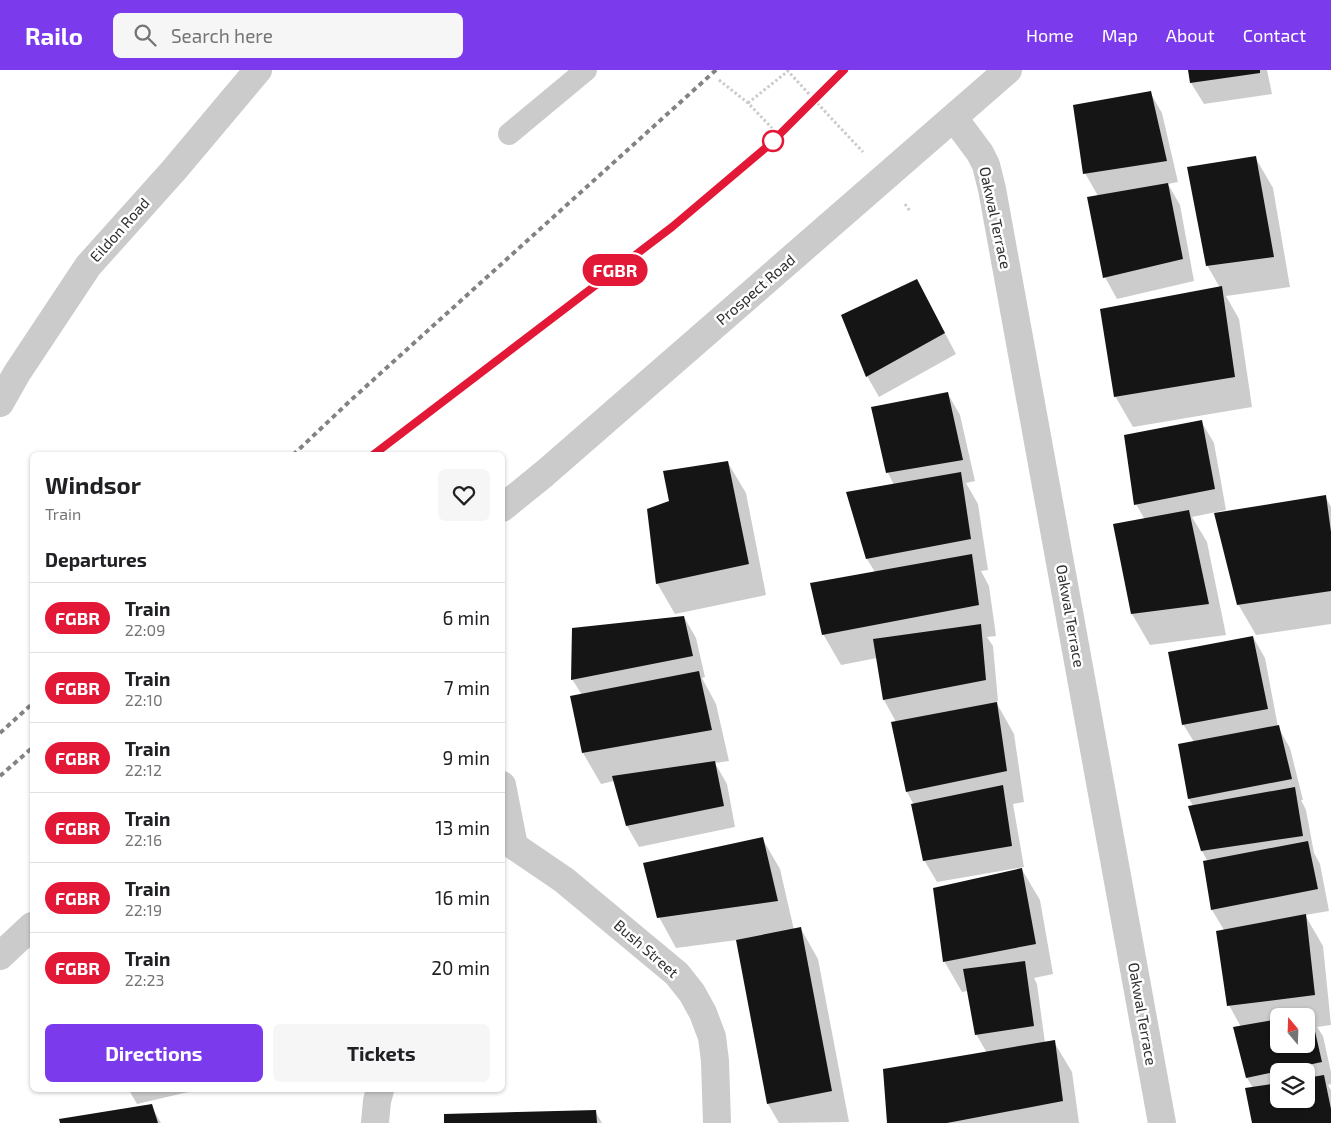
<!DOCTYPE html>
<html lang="en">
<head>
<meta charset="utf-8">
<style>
  body { margin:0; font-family:"Exo 2",sans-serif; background:#f6f6f6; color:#202124; height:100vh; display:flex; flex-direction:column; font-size:19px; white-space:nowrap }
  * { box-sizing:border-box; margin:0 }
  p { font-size:16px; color:#757577 }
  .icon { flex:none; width:28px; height:28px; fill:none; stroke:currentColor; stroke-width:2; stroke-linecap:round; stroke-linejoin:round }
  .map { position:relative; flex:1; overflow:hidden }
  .drawer { position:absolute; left:30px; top:382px; width:475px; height:640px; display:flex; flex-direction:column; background:#fff; border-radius:8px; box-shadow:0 1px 4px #0004 }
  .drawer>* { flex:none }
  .badge { padding:0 10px; border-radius:16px; font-size:18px; line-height:32px }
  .needle { width:32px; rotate:341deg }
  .tools { position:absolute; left:1270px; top:938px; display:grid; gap:10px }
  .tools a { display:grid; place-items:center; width:45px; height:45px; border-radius:8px; background:#fff; box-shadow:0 1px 4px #0004; font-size:25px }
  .map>.badge { position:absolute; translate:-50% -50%; box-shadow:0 0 0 2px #fff }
  h2 { padding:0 15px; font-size:19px; line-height:45px }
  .round { display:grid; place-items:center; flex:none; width:52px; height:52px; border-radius:8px; background:#f6f6f6 }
  .head { display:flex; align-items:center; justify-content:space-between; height:85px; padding:0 15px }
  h1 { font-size:24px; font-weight:700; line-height:38px }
  .button { display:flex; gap:10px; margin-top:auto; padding:10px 15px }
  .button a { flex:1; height:58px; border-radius:8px; background:#7c3aed; color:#fff; font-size:20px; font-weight:700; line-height:58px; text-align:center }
  .button a+a { background:#f6f6f6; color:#202124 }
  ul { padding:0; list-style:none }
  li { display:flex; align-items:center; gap:15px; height:70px; padding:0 15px; border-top:1px solid #e0e0e0 }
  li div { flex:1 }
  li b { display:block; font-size:19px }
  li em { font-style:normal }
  li .badge { min-width:55px; font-weight:700; text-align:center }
  header { display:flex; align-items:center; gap:30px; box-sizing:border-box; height:70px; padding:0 25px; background:#7c3aed; color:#fff }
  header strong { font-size:24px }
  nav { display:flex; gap:28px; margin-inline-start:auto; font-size:18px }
  .search { width:350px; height:45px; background:#f6f6f6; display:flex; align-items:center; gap:12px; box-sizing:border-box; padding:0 18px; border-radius:8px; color:#757577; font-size:19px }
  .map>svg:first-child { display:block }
  .shadow { fill:#0003; fill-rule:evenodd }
  .building { fill:#151515 }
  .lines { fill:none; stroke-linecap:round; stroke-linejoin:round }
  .path { stroke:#cbcbcb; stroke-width:3; stroke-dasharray:2.5 2.5; stroke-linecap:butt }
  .lane { stroke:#cbcbcb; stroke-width:22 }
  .street { stroke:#cbcbcb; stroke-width:28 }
  .rail { stroke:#838383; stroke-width:4; stroke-dasharray:5 4; stroke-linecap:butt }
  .path-bridge { stroke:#cbcbcb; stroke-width:3; stroke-dasharray:2.5 2.5; stroke-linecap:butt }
  .line-casing { stroke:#fff; stroke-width:11 }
  .line { stroke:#e31837; stroke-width:8 }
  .stop-dot { fill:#fff; stroke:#e31837; stroke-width:2.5 }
  .labels { text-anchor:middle; stroke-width:5; stroke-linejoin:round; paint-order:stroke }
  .street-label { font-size:15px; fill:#2e2e2e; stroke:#fff }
</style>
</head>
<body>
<header>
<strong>Railo</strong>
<div class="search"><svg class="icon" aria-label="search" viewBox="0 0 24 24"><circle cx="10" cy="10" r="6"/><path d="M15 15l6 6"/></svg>Search here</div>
<nav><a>Home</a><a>Map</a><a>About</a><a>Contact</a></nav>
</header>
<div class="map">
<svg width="1331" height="1053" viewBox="0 0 1331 1053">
  <rect width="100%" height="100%" fill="#fff"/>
  <path class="shadow" d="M 1190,0 L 1267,0 L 1272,24 L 1204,34 L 1191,13 Z
    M 1150,22 L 1162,43 L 1178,112 L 1168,114 L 1180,135 L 1194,211 L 1117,229 L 1105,207 L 1098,126 L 1085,103 Z
    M 1255,87 L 1273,118 L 1290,217 L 1226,226 L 1239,249 L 1252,337 L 1133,357 L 1115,326 L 1220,218 L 1207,195 Z
    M 928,231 L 956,284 L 879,327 L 867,306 Z
    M 948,324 L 960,345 L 975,411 L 966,413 L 978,434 L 988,500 L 981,501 L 989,516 L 996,566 L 987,567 L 993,576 L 998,631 L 996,632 L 1014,664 L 1024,732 L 1013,734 L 1024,797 L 937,812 L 924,790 L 914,735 L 907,722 L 893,653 L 896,652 L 884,630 L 877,588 L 841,595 L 823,564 L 875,502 L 867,489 L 894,415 L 888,403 Z
    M 1201,351 L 1214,373 L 1226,440 L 1192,447 L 1207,472 L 1226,565 L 1150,575 L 1132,544 L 1145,450 L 1136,434 Z
    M 728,393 L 746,423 L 766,525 L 675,544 L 657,513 L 670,431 Z
    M 1325,426 L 1331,437 L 1331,554 L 1256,565 L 1238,534 Z
    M 684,547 L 696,568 L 705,607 L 702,608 L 716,634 L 729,691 L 715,693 L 727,714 L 735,757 L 639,777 L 627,756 L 614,711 L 601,714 L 583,683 L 582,625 L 572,609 Z
    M 1253,567 L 1265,588 L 1278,657 L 1290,678 L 1303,730 L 1301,730 L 1306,740 L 1314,783 L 1320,794 L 1329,841 L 1305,845 L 1323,876 L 1331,955 L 1317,957 L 1323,966 L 1331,1002 L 1331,1014 L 1328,1015 L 1331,1020 L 1331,1053 L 1253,1053 L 1253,1018 L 1247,1008 L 1241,957 L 1229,935 L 1224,860 L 1212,840 L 1208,792 L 1202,781 L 1193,736 L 1189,729 L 1194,672 L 1183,654 ZM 1279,946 L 1306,946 L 1306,974 L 1279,974 ZM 1279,1001 L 1306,1001 L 1306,1029 L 1279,1029 Z
    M 762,768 L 780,799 L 794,860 L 801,859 L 818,889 L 849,1052 L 779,1053 L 768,1034 L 737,870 L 676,878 L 659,847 Z
    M 1021,798 L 1040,830 L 1053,904 L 1034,908 L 1037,914 L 1045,973 L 1054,972 L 1072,1002 L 1079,1053 L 889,1053 L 987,983 L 976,964 L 968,921 L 962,922 L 944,891 L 1021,800 Z
    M 129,1020 L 197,1020 L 137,1034 Z
    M 151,1036 L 161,1053 L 61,1053 Z
    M 595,1041 L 602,1053 L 445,1053 Z"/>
  <path class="building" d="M 1188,0 L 1260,0 L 1260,3 L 1190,13 Z
    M 1151,21 L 1167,91 L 1083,104 L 1073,35 Z
    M 1256,86 L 1274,187 L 1206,196 L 1187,97 Z
    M 1168,113 L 1183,189 L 1103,208 L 1087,127 Z
    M 917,209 L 945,263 L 866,307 L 841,245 Z
    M 1222,216 L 1235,307 L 1114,327 L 1100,239 Z
    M 948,322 L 963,390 L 886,403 L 871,337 Z
    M 1202,350 L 1215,419 L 1134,435 L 1124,365 Z
    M 728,391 L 749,494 L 656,514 L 647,439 L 669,431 L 663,401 Z
    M 961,402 L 971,469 L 866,489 L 846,422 Z
    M 1326,425 L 1331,462 L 1331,521 L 1237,535 L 1214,443 Z
    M 1189,440 L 1209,534 L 1131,544 L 1113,454 Z
    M 972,484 L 979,535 L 822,565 L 810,513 Z
    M 684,546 L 693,586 L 571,610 L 572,558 Z
    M 981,554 L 986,610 L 883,630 L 873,569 Z
    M 1253,566 L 1268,639 L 1182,655 L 1168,582 Z
    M 699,601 L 712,660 L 582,683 L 570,626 Z
    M 997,632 L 1007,701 L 906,722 L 891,652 Z
    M 1279,655 L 1292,709 L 1188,729 L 1178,674 Z
    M 715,691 L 724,736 L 626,756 L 612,706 Z
    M 1003,715 L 1012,776 L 923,791 L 911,734 Z
    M 1295,717 L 1303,766 L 1201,781 L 1188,736 Z
    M 763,767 L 778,831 L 657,848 L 643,793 Z
    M 1308,771 L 1318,819 L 1211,840 L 1203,791 Z
    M 1022,798 L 1036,874 L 943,892 L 933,818 Z
    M 1306,844 L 1315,925 L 1227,936 L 1216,861 Z
    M 801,857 L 832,1021 L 767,1034 L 736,870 Z
    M 1025,891 L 1034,956 L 975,965 L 963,899 Z
    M 1311,944 L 1322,992 L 1246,1008 L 1233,957 L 1279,949 L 1279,974 L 1306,974 L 1306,946 L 1301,945 Z
    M 1055,970 L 1063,1031 L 947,1053 L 887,1053 L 883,999 Z
    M 1324,1005 L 1331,1039 L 1331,1053 L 1252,1053 L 1245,1018 L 1279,1013 L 1279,1029 L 1306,1029 L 1306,1008 Z
    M 152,1034 L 158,1053 L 60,1053 L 59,1049 Z
    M 596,1040 L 597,1053 L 444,1053 L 444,1044 Z"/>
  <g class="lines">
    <path class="path" d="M 719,10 L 748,33 L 772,58
      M 748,33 L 788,1
      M 831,48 L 863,82
      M 905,134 L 910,141"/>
    <path class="lane" d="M 509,64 L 586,0"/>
    <path class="street" d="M 954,48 L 980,83 L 986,95 L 992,119 L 1162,1053
      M 0,333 L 17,303 L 88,196 L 174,100 L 258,0
      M 502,438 L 544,404 L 1008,0
      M 502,715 L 514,776 L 564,810 L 677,904 L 692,923 L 703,943 L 712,967 L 715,991 L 717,1053
      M 0,886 L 32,856
      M 375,1053 L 377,1031 L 380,1020"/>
    <path class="rail" d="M 293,385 L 351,330 L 716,0
      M 373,385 L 672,157 L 769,75 L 844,0
      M 0,663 L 32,634
      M 0,706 L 32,678"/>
    <path class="path-bridge" d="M 787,0 L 831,48"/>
  </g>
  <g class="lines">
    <defs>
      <path id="line" d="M 373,385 L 672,157 L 769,75 L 844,0"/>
    </defs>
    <use href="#line" class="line-casing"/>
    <use href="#line" class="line"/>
  </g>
  <circle class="stop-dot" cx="773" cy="71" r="10"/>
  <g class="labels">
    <g class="street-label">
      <text transform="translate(995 148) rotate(78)" y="5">Oakwal Terrace</text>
      <text transform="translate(120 160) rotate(-48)" y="5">Eildon Road</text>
      <text transform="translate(756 220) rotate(-41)" y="5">Prospect Road</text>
      <text transform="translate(1070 546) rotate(80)" y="5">Oakwal Terrace</text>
      <text transform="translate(646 879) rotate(41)" y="5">Bush Street</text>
      <text transform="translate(1142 944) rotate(80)" y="5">Oakwal Terrace</text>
    </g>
  </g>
</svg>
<div class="tools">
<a><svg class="needle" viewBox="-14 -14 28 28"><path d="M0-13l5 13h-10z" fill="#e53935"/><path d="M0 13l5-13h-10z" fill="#757577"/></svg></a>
<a><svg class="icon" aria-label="layers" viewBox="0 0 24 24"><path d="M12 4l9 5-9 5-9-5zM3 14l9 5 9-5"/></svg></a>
</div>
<b class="badge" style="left:615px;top:200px;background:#e31837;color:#fff">FGBR</b>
<section class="drawer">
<div class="head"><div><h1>Windsor</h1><p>Train</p></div><a class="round"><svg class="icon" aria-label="heart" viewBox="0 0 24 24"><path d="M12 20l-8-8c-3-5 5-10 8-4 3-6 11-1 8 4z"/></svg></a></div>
<h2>Departures</h2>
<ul>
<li><span class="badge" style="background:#e31837;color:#fff">FGBR</span><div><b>Train</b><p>22:09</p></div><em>6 min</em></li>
<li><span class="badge" style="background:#e31837;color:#fff">FGBR</span><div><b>Train</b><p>22:10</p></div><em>7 min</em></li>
<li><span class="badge" style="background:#e31837;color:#fff">FGBR</span><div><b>Train</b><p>22:12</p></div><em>9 min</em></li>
<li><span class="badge" style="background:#e31837;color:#fff">FGBR</span><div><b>Train</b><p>22:16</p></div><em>13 min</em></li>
<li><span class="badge" style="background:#e31837;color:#fff">FGBR</span><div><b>Train</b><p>22:19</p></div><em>16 min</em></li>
<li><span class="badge" style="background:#e31837;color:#fff">FGBR</span><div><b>Train</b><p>22:23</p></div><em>20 min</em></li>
</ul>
<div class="button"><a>Directions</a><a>Tickets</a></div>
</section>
</div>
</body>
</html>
